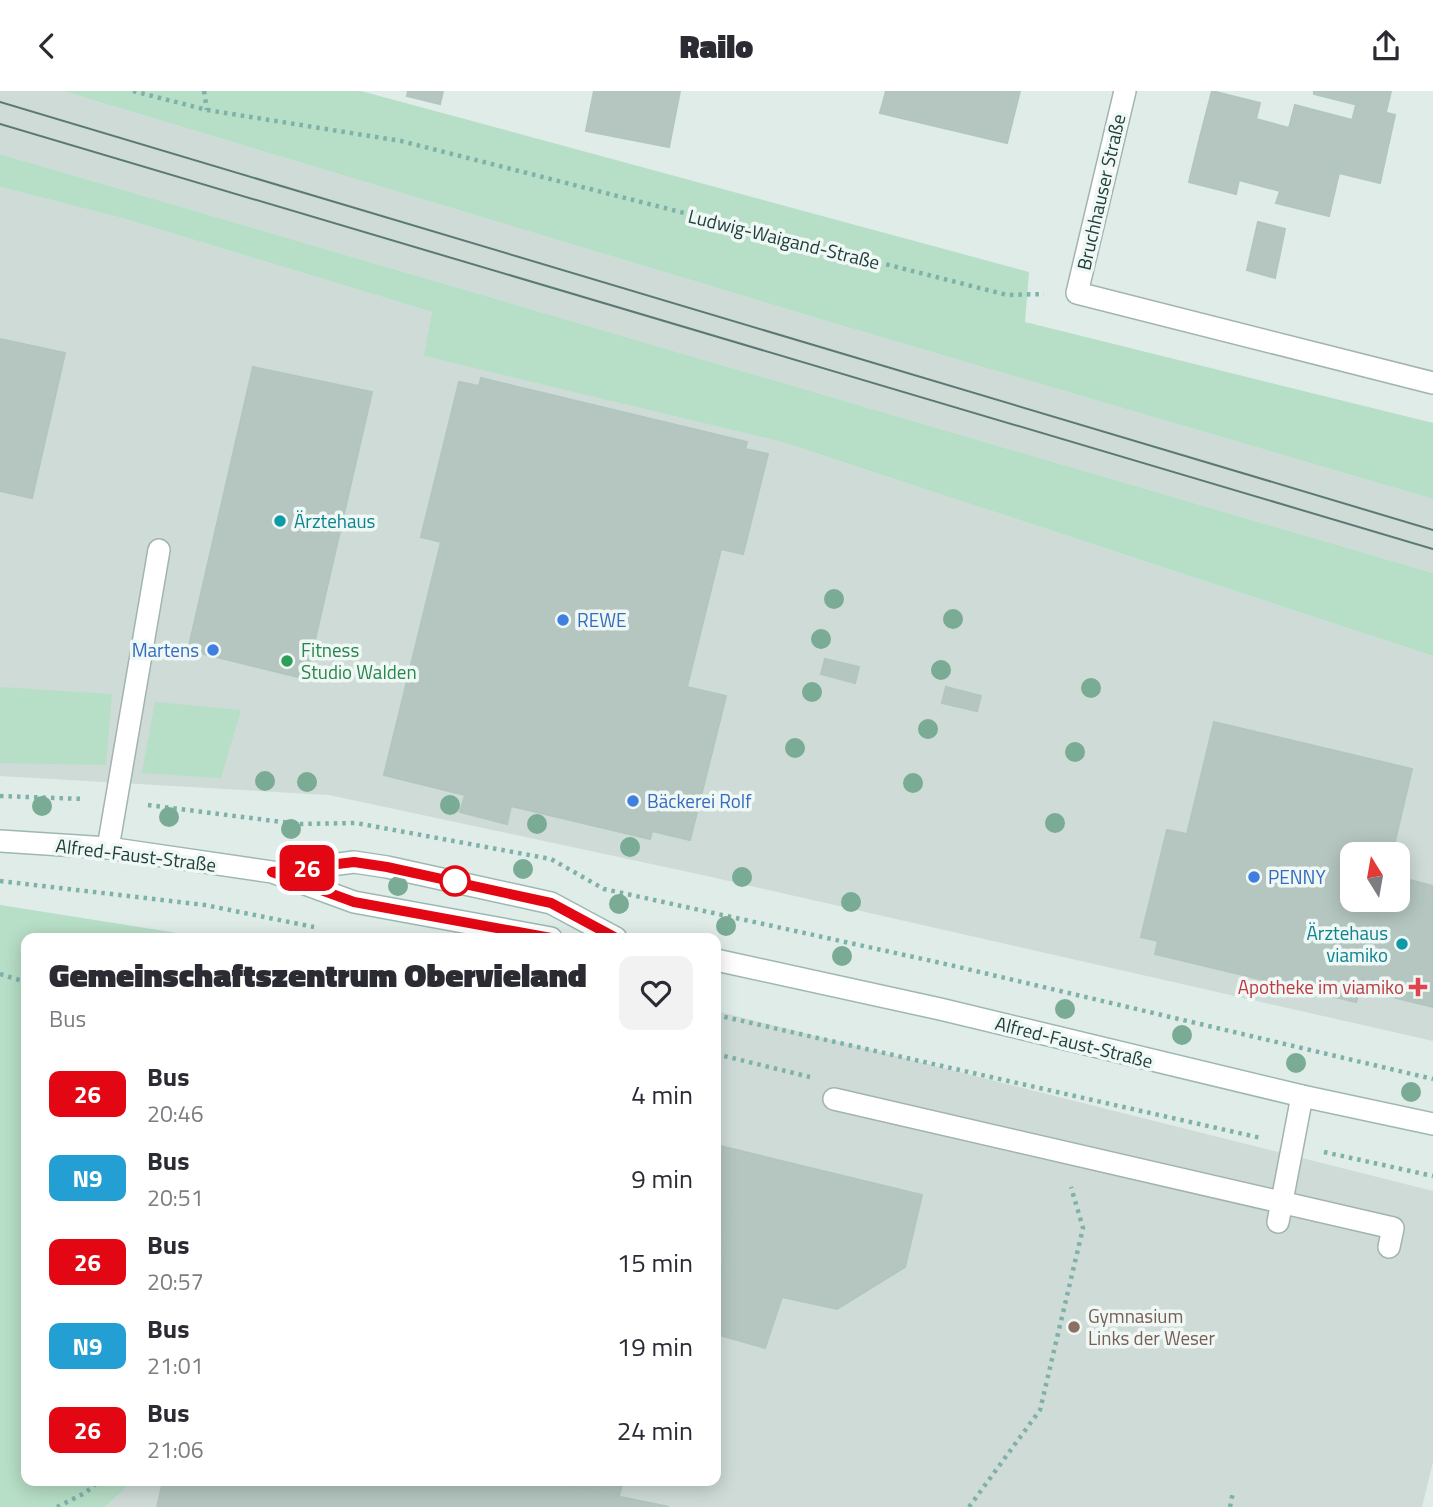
<!DOCTYPE html>
<html lang="en">
<head>
<meta charset="utf-8">
<style>
  body { margin:0; font-family:"Titillium Web",sans-serif; background:#f2f2f3; color:#2b2b33; height:100vh; display:flex; flex-direction:column; font-size:26px; white-space:nowrap }
  * { box-sizing:border-box; margin:0 }
  p { font-size:23px; color:#7c7c81 }
  .icon { flex:none; width:38px; height:38px; fill:none; stroke:currentColor; stroke-width:2; stroke-linecap:round; stroke-linejoin:round }
  .map { position:relative; flex:1; overflow:hidden }
  .panel { position:absolute; left:21px; top:842px; width:700px; height:553px; display:flex; flex-direction:column; background:#fff; border-radius:14px; box-shadow:0 4px 18px #0003 }
  .panel>* { flex:none }
  .badge { padding:0 14px; border-radius:10px; font-size:24px; line-height:46px }
  .needle { width:46px; rotate:349deg }
  .controls { position:absolute; left:1340px; top:751px; display:grid; gap:14px }
  .controls a { display:grid; place-items:center; width:70px; height:70px; border-radius:14px; background:#fff; box-shadow:0 4px 18px #0003; font-size:35px }
  .map>.badge { position:absolute; translate:-50% -50%; box-shadow:0 0 0 4px #fff }
  .round { display:grid; place-items:center; flex:none; width:74px; height:74px; border-radius:14px; background:#f2f2f3 }
  .headline { display:flex; align-items:center; justify-content:space-between; height:119px; padding:0 28px }
  h1 { font-size:33px; font-weight:800; line-height:52px }
  ul { padding:0; list-style:none }
  li { display:flex; align-items:center; gap:21px; height:84px; padding:0 28px }
  li div { flex:1 }
  li b { display:block; font-size:26px }
  li em { font-style:normal }
  li .badge { min-width:77px; font-weight:700; text-align:center }
  header { display:flex; justify-content:space-between; align-items:center; height:91px; padding:0 28px; background:#fff; font-size:32px; font-weight:800 }
  .map>svg:first-child { display:block }
  .built { fill:#cedbd7; fill-rule:evenodd }
  .green { fill:#b7dec7 }
  .building { fill:#b5c6c1; stroke:#b2c6c0; stroke-width:2 }
  .lines { fill:none; stroke-linecap:round; stroke-linejoin:round }
  .lane-casing { stroke:#a2b4b0; stroke-width:24 }
  .street-casing { stroke:#a2b4b0; stroke-width:24 }
  .secondary-casing { stroke:#9db8b2; stroke-width:24 }
  .path { stroke:#7eb1a8; stroke-width:4.5; stroke-dasharray:3.5 5; stroke-linecap:butt }
  .lane { stroke:#fff; stroke-width:21 }
  .street { stroke:#fff; stroke-width:21 }
  .secondary { stroke:#fff; stroke-width:21 }
  .tram { stroke:#5a7975; stroke-width:2 }
  .tree { fill:#7aab95 }
  .line-casing { stroke:#fff; stroke-width:16 }
  .line { stroke:#e30613; stroke-width:10 }
  .culture-dot { fill:#0f9aa8; stroke:#f0f8f5; stroke-width:2.5 }
  .shop-dot { fill:#3f7fe0; stroke:#f0f8f5; stroke-width:2.5 }
  .leisure-dot { fill:#2e9e5b; stroke:#f0f8f5; stroke-width:2.5 }
  .stop-dot { fill:#fff; stroke:#e30613; stroke-width:3.5 }
  .health-dot { fill:#e0444e; stroke:#f0f8f5; stroke-width:2.5 }
  .education-dot { fill:#8d6e63; stroke:#f0f8f5; stroke-width:2.5 }
  .labels { text-anchor:middle; stroke-width:7; stroke-linejoin:round; paint-order:stroke }
  .street-label { font-size:19px; fill:#1f3d39; stroke:#f0f8f5 }
  .culture-label { font-size:19px; fill:#0d838f; stroke:#f0f8f5; text-anchor:start }
  .shop-label { font-size:19px; fill:#366cbe; stroke:#f0f8f5; text-anchor:start }
  .leisure-label { font-size:19px; fill:#27864d; stroke:#f0f8f5; text-anchor:start }
  .health-label { font-size:19px; fill:#be3a42; stroke:#f0f8f5; text-anchor:end }
  .education-label { font-size:19px; fill:#785e54; stroke:#f0f8f5; text-anchor:start }
</style>
</head>
<body>
<header><svg class="icon" aria-label="back" viewBox="0 0 24 24"><path d="M15 5l-7 7 7 7"/></svg>Railo<svg class="icon" aria-label="share" viewBox="0 0 24 24"><path d="M12 15V3M7 8l5-5 5 5M5 13v7h14v-7"/></svg></header>
<div class="map">
<svg width="1433" height="1416" viewBox="0 0 1433 1416">
  <rect width="100%" height="100%" fill="#dfece8"/>
  <path class="built" d="M 0,0 L 63,0 L 840,234 L 1433,408 L 1433,482 L 0,63 Z
    M 0,96 L 122,127 L 432,221 L 425,265 L 782,351 L 1433,565 L 1433,950 L 707,785 L 329,704 L 0,685 ZM 1353,763 L 1398,763 L 1398,808 L 1353,808 Z
    M 716,920 L 1433,1100 L 1433,1371 L 1422,1416 L 105,1416 L 133,1390 L 716,1390 Z"/>
  <path class="green" d="M 63,0 L 361,0 L 1029,181 L 1025,231 L 1433,332 L 1433,408 L 840,234 Z
    M 0,63 L 1433,482 L 1433,565 L 782,351 L 424,265 L 432,221 L 122,127 L 0,96 Z
    M 0,596 L 112,603 L 106,674 L 0,672 Z
    M 155,611 L 241,619 L 221,687 L 142,682 Z
    M 0,814 L 209,847 L 26,847 L 26,1390 L 133,1390 L 105,1416 L 0,1416 Z"/>
  <path class="building" d="M 408,0 L 443,0 L 440,13 L 407,5 Z
    M 594,0 L 680,0 L 669,56 L 586,40 Z
    M 886,0 L 985,0 L 1018,8 L 1007,52 L 880,22 Z
    M 985,0 L 1020,0 L 1018,8 Z
    M 1212,0 L 1260,12 L 1256,28 L 1289,37 L 1295,14 L 1352,29 L 1339,82 L 1200,46 Z
    M 1314,0 L 1391,0 L 1386,21 L 1314,3 Z
    M 1356,14 L 1395,24 L 1380,92 L 1339,82 Z
    M 1200,46 L 1339,82 L 1329,125 L 1276,112 L 1280,100 L 1239,89 L 1236,103 L 1189,91 Z
    M 1258,131 L 1285,138 L 1275,187 L 1247,179 Z
    M 0,248 L 65,262 L 32,407 L 0,400 Z
    M 253,276 L 372,301 L 306,588 L 188,559 Z
    M 481,287 L 747,351 L 745,358 L 768,363 L 743,463 L 721,458 L 687,596 L 726,605 L 690,749 L 652,740 L 650,748 L 511,715 L 507,733 L 460,721 L 465,704 L 384,684 L 441,451 L 421,446 L 459,291 L 479,295 Z
    M 825,568 L 859,576 L 855,592 L 821,583 Z
    M 946,596 L 981,605 L 977,620 L 942,612 Z
    M 1214,631 L 1412,678 L 1392,763 L 1353,763 L 1353,808 L 1381,808 L 1360,898 L 1141,846 L 1167,739 L 1187,743 Z
    M 1398,786 L 1433,795 L 1433,916 L 1360,898 L 1381,808 L 1398,808 Z
    M 1158,850 L 1360,898 L 1356,911 L 1155,863 Z
    M 716,1054 L 922,1104 L 905,1176 L 837,1218 L 782,1206 L 765,1257 L 716,1243 L 716,1210 L 732,1121 L 716,1117 Z
    M 716,1117 L 732,1121 L 716,1210 Z
    M 163,1390 L 544,1390 L 669,1416 L 157,1416 Z
    M 544,1390 L 623,1390 L 619,1405 Z"/>
  <g class="lines">
    <defs>
      <path id="lane" d="M 108,757 L 159,459
        M 834,1008 L 1393,1137 L 1389,1156
        M 1278,1131 L 1302,1005"/>
      <path id="street" d="M 1125,0 L 1077,202 L 1433,292"/>
      <path id="secondary" d="M 0,750 L 108,757 L 272,781 L 354,811 L 551,847
        M 278,781 L 354,771 L 387,776 L 551,812 L 616,847
        M 716,869 L 940,918 L 1302,1005 L 1433,1033"/>
    </defs>
    <use href="#lane" class="lane-casing"/>
    <use href="#street" class="street-casing"/>
    <use href="#secondary" class="secondary-casing"/>
    <path class="path" d="M 133,0 L 207,19 L 401,50 L 1007,204 L 1044,203
      M 204,0 L 207,19
      M 0,705 L 84,708
      M 148,714 L 298,733 L 356,732 L 551,768 L 604,798 L 950,874 L 1433,988
      M 0,790 L 205,814 L 314,836
      M 0,883 L 26,891
      M 716,924 L 1261,1047
      M 716,963 L 810,986
      M 1324,1061 L 1433,1085
      M 57,1416 L 85,1402 L 99,1390
      M 969,1416 L 1040,1319 L 1083,1137 L 1071,1096
      M 1230,1416 L 1233,1401"/>
    <use href="#lane" class="lane"/>
    <use href="#street" class="street"/>
    <use href="#secondary" class="secondary"/>
    <path class="tram" d="M 0,11 L 1433,439
      M 0,33 L 1433,458"/>
  </g>
  <g class="tree">
    <circle cx="834" cy="508" r="10"/>
    <circle cx="953" cy="528" r="10"/>
    <circle cx="821" cy="548" r="10"/>
    <circle cx="941" cy="579" r="10"/>
    <circle cx="1091" cy="597" r="10"/>
    <circle cx="812" cy="601" r="10"/>
    <circle cx="928" cy="638" r="10"/>
    <circle cx="795" cy="657" r="10"/>
    <circle cx="1075" cy="661" r="10"/>
    <circle cx="265" cy="690" r="10"/>
    <circle cx="307" cy="691" r="10"/>
    <circle cx="913" cy="692" r="10"/>
    <circle cx="450" cy="714" r="10"/>
    <circle cx="42" cy="715" r="10"/>
    <circle cx="169" cy="726" r="10"/>
    <circle cx="1055" cy="732" r="10"/>
    <circle cx="537" cy="733" r="10"/>
    <circle cx="291" cy="738" r="10"/>
    <circle cx="630" cy="756" r="10"/>
    <circle cx="523" cy="778" r="10"/>
    <circle cx="742" cy="786" r="10"/>
    <circle cx="398" cy="795" r="10"/>
    <circle cx="851" cy="811" r="10"/>
    <circle cx="619" cy="813" r="10"/>
    <circle cx="726" cy="835" r="10"/>
    <circle cx="842" cy="865" r="10"/>
    <circle cx="1065" cy="918" r="10"/>
    <circle cx="1182" cy="944" r="10"/>
    <circle cx="1296" cy="972" r="10"/>
    <circle cx="1411" cy="1001" r="10"/>
  </g>
  <g class="lines">
    <defs>
      <path id="line" d="M 551,847 L 354,811 L 272,781 L 354,771 L 387,776 L 551,812 L 616,847"/>
    </defs>
    <use href="#line" class="line-casing"/>
    <use href="#line" class="line"/>
  </g>
  <g class="culture-dot">
    <circle cx="280" cy="430" r="7"/>
    <circle cx="1402" cy="853" r="7"/>
  </g>
  <g class="shop-dot">
    <circle cx="563" cy="529" r="7"/>
    <circle cx="213" cy="559" r="7"/>
    <circle cx="633" cy="710" r="7"/>
    <circle cx="1254" cy="786" r="7"/>
  </g>
  <circle class="leisure-dot" cx="287" cy="570" r="7"/>
  <circle class="stop-dot" cx="455" cy="790" r="14"/>
  <path class="health-dot" d="M1414.5 885.5h7v7h7v7h-7v7h-7v-7h-7v-7h7z"/>
  <circle class="education-dot" cx="1074" cy="1236" r="7"/>
  <g class="labels">
    <g class="street-label">
      <text transform="translate(1101 101) rotate(-77)" y="7">Bruchhauser Straße</text>
      <text transform="translate(784 148) rotate(14)" y="7">Ludwig-Waigand-Straße</text>
      <text transform="translate(136 764) rotate(7)" y="7">Alfred-Faust-Straße</text>
      <text transform="translate(1074 951) rotate(14)" y="7">Alfred-Faust-Straße</text>
    </g>
    <g class="culture-label">
      <text x="294" y="437">Ärztehaus</text>
      <text x="1388" y="849" text-anchor="end">Ärztehaus<tspan x="1388" dy="22">viamiko</tspan></text>
    </g>
    <g class="shop-label">
      <text x="577" y="536">REWE</text>
      <text x="199" y="566" text-anchor="end">Martens</text>
      <text x="647" y="717">Bäckerei Rolf</text>
      <text x="1268" y="793">PENNY</text>
    </g>
    <g class="leisure-label">
      <text x="301" y="566">Fitness<tspan x="301" dy="22">Studio Walden</tspan></text>
    </g>
    <g class="health-label">
      <text x="1404" y="903">Apotheke im viamiko</text>
    </g>
    <g class="education-label">
      <text x="1088" y="1232">Gymnasium<tspan x="1088" dy="22">Links der Weser</tspan></text>
    </g>
  </g>
</svg>
<div class="controls">
<a><svg class="needle" viewBox="-14 -14 28 28"><path d="M0-13l5 13h-10z" fill="#e53935"/><path d="M0 13l5-13h-10z" fill="#7c7c81"/></svg></a>
</div>
<b class="badge" style="left:307px;top:777px;background:#e30613;color:#fff">26</b>
<section class="panel">
<div class="headline"><div><h1>Gemeinschaftszentrum Obervieland</h1><p>Bus</p></div><a class="round"><svg class="icon" aria-label="heart" viewBox="0 0 24 24"><path d="M12 20l-8-8c-3-5 5-10 8-4 3-6 11-1 8 4z"/></svg></a></div>
<ul>
<li><span class="badge" style="background:#e30613;color:#fff">26</span><div><b>Bus</b><p>20:46</p></div><em>4 min</em></li>
<li><span class="badge" style="background:#249fd3;color:#fff">N9</span><div><b>Bus</b><p>20:51</p></div><em>9 min</em></li>
<li><span class="badge" style="background:#e30613;color:#fff">26</span><div><b>Bus</b><p>20:57</p></div><em>15 min</em></li>
<li><span class="badge" style="background:#249fd3;color:#fff">N9</span><div><b>Bus</b><p>21:01</p></div><em>19 min</em></li>
<li><span class="badge" style="background:#e30613;color:#fff">26</span><div><b>Bus</b><p>21:06</p></div><em>24 min</em></li>
</ul>
</section>
</div>
</body>
</html>
